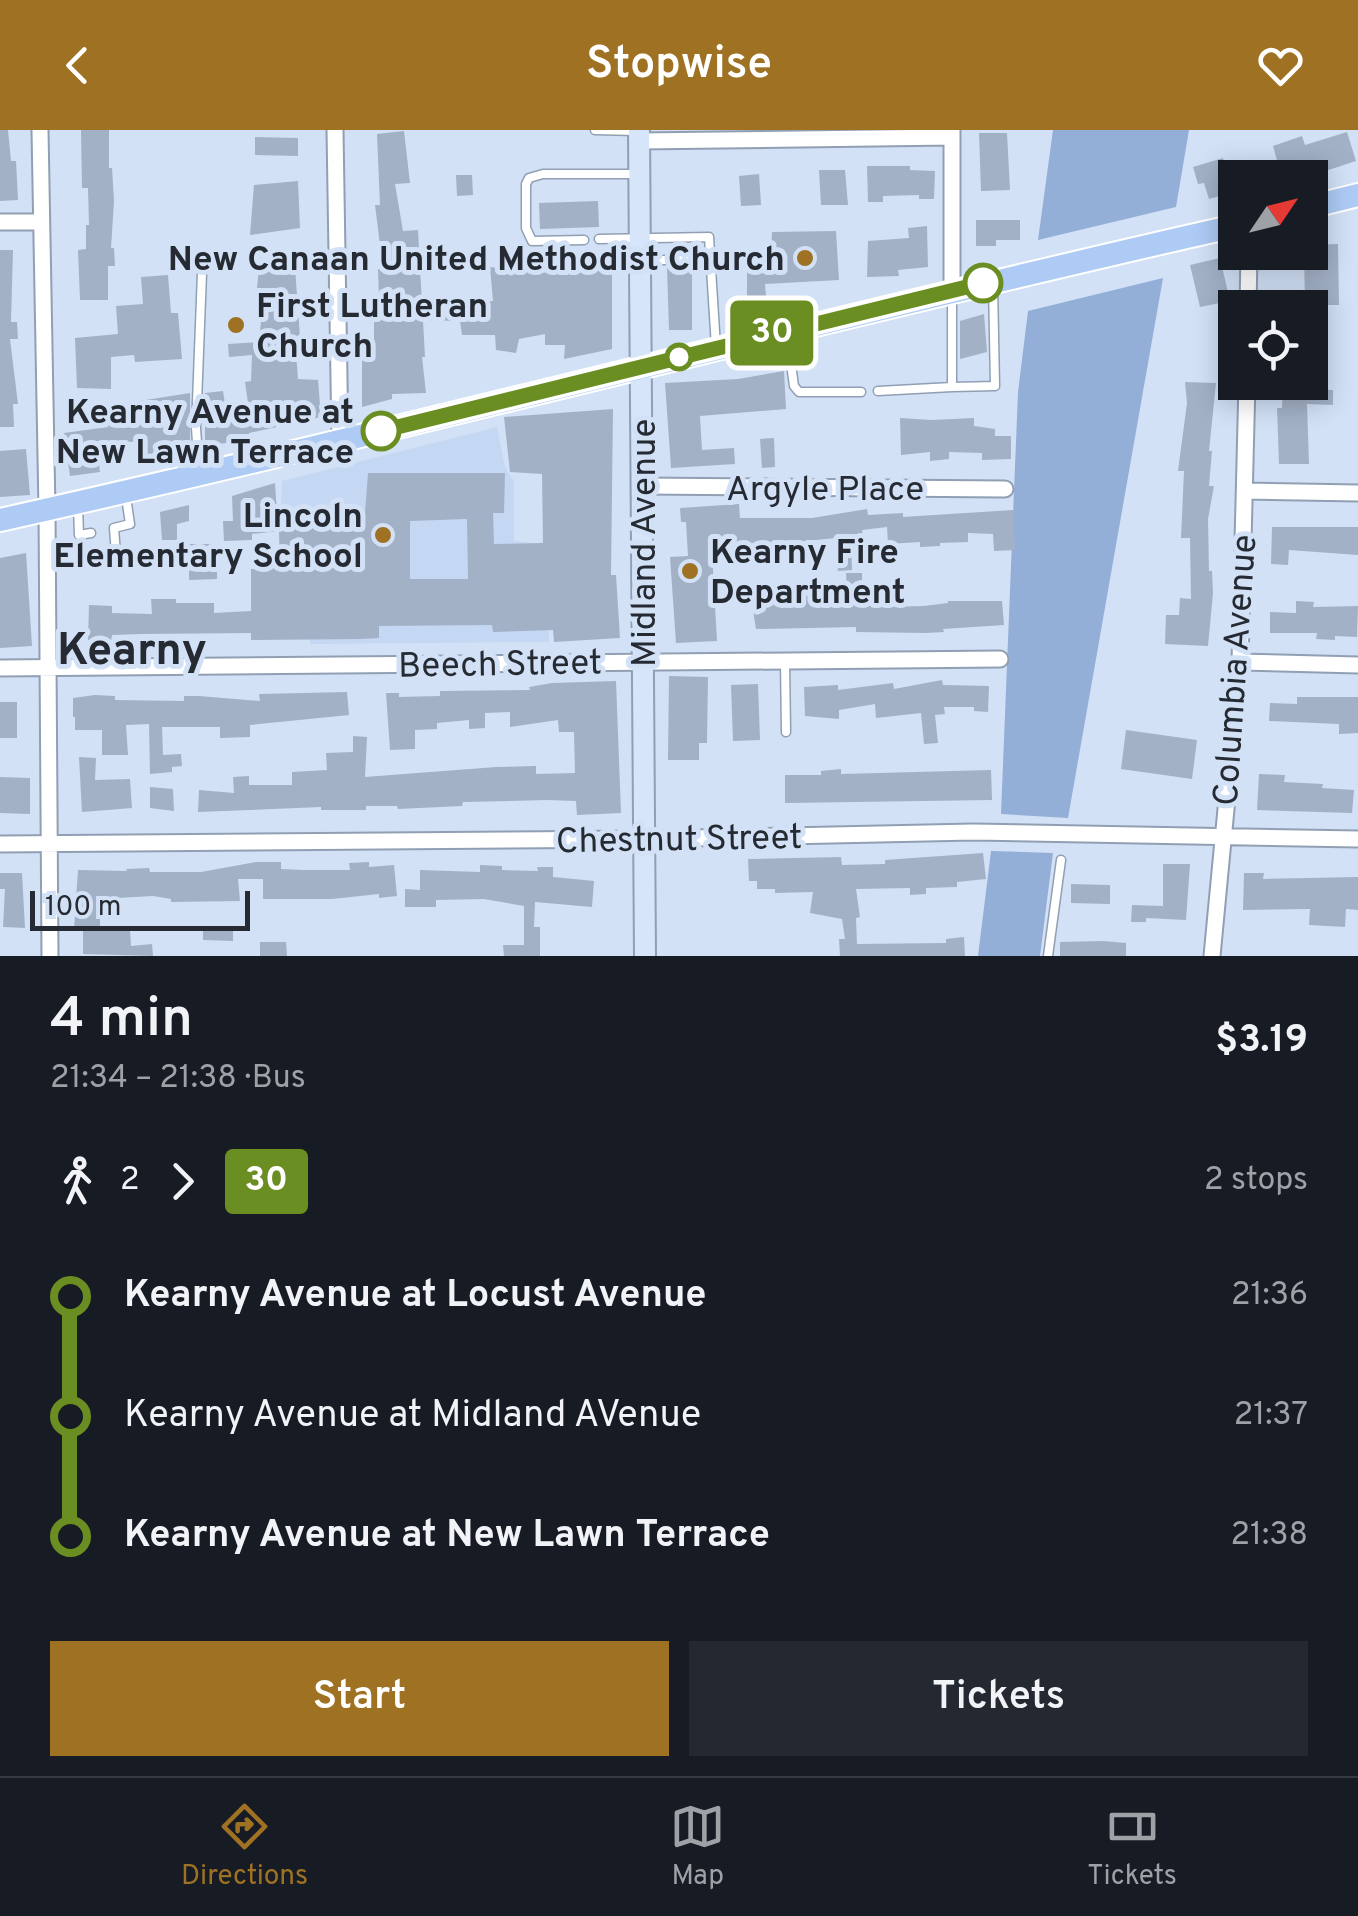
<!DOCTYPE html>
<html lang="en">
<head>
<meta charset="utf-8">
<style>
  body { margin:0; font-family:Overpass,sans-serif; background:#242831; color:#f1f3f6; height:100vh; display:flex; flex-direction:column; font-size:38px; white-space:nowrap }
  * { box-sizing:border-box; margin:0 }
  p { font-size:32px; color:#9ea1a6 }
  .icon { flex:none; width:55px; height:55px; fill:none; stroke:currentColor; stroke-width:2; stroke-linecap:round; stroke-linejoin:round }
  .map { position:relative; height:826px; overflow:hidden }
  .sheet { display:flex; flex-direction:column; background:#171b24; flex:1 }
  .sheet>* { flex:none }
  .badge { padding:0 20px; border-radius:8px; font-size:35px; line-height:65px }
  .needle { width:65px; rotate:55deg }
  .buttons { position:absolute; left:1218px; top:30px; display:grid; gap:20px }
  .buttons a { display:grid; place-items:center; width:110px; height:110px; border-radius:0px; background:#171b24; box-shadow:0 5px 25px #0003; font-size:50px }
  .scale { position:absolute; left:30px; bottom:25px; width:220px; box-sizing:border-box; padding-left:10px; border:5px solid #262b33; border-top:0; font-size:28px; line-height:35px; white-space:nowrap; color:#262b33; -webkit-text-stroke:8px #d2e1f6; paint-order:stroke }
  .map>.badge { position:absolute; translate:-50% -50%; box-shadow:0 0 0 5px #fff }
  .legs { display:flex; align-items:center; gap:15px; height:110px; padding:0 50px; font-size:32px }
  .legs p { margin-inline-start:auto }
  .overview { display:flex; align-items:center; justify-content:space-between; height:170px; padding:0 50px }
  h1 { font-size:55px; font-weight:600; line-height:75px }
  .button { display:flex; gap:20px; margin-top:auto; padding:20px 50px }
  .button a { flex:1; height:115px; border-radius:0px; background:#9f7223; color:#fff; font-size:40px; font-weight:600; line-height:115px; text-align:center }
  .button a+a { background:#242831; color:#f1f3f6 }
  ul { padding:0 50px; list-style:none }
  li { display:flex; align-items:center; gap:35px; height:120px; font-size:38px }
  li i { display:grid; place-items:center; width:15px; height:100%; margin:0 12px; background:currentColor }
  li i::after { content:''; width:25px; height:25px; margin:-12px; border:8px solid; border-radius:50%; background:#171b24 }
  li p { margin-inline-start:auto }
  li:first-child i { background:linear-gradient(#0000 50%,currentColor 0) }
  li:last-child i { background:linear-gradient(currentColor 50%,#0000 0) }
  header { display:flex; justify-content:space-between; align-items:center; height:130px; padding:0 50px; background:#9f7223; color:#fff; font-size:45px; font-weight:600 }
  .menu { display:flex; justify-content:space-around; align-items:center; height:140px; border-top:2px solid #363941; background:#171b24; font-size:28px; color:#9ea1a6 }
  .menu a { display:grid; justify-items:center; gap:5px }
  .menu .current { color:#9f7223 }
  .map>svg:first-child { display:block }
  .built { fill:#c4d7f3 }
  .green { fill:#93afd7 }
  .building { fill:#a3b1c6; fill-rule:evenodd }
  .lines { fill:none; stroke-linecap:round; stroke-linejoin:round }
  .lane-casing { stroke:#919fb3; stroke-width:11 }
  .street-casing { stroke:#919fb3; stroke-width:19 }
  .secondary-casing { stroke:#919fb3; stroke-width:24 }
  .primary-casing { stroke:#fff; stroke-width:26 }
  .lane { stroke:#fff; stroke-width:8 }
  .street { stroke:#fff; stroke-width:15 }
  .secondary { stroke:#d6e5fa; stroke-width:20 }
  .primary { stroke:#adcbf5; stroke-width:22 }
  .line-1-casing { stroke:#fff; stroke-width:22 }
  .line-1 { stroke:#6b8e23; stroke-width:15 }
  .poi-dot { fill:#9f7223; stroke:#d2e1f6; stroke-width:4 }
  .stop-1-dot { fill:#fff; stroke:#6b8e23; stroke-width:5 }
  .labels { text-anchor:middle; stroke-width:10; stroke-linejoin:round; paint-order:stroke }
  .poi-label { font-size:35px; font-weight:bold; fill:#262b33; stroke:#d2e1f6; text-anchor:end }
  .stop-label { font-size:35px; font-weight:bold; fill:#262b33; stroke:#d2e1f6; text-anchor:end }
  .street-label { font-size:35px; fill:#262b33; stroke:#d2e1f6 }
  .district-label { font-size:45px; font-weight:bold; fill:#262b33; stroke:#d2e1f6 }
</style>
</head>
<body>
<header><svg class="icon" aria-label="back" viewBox="0 0 24 24"><path d="M15 5l-7 7 7 7"/></svg>Stopwise<svg class="icon" aria-label="heart" viewBox="0 0 24 24"><path d="M12 20l-8-8c-3-5 5-10 8-4 3-6 11-1 8 4z"/></svg></header>
<div class="map">
<svg width="1358" height="826" viewBox="0 0 1358 826">
  <rect width="100%" height="100%" fill="#d2e1f6"/>
  <path class="built" d="M 497,297 L 505,337 L 514,352 L 514,411 L 540,414 L 548,464 L 549,512 L 310,514 L 310,436 L 279,437 L 282,351 Z"/>
  <path class="green" d="M 1053,0 L 1189,0 L 1176,77 L 1038,110 Z
    M 1163,148 L 1068,688 L 1001,684 L 1018,262 L 1028,181 Z
    M 991,721 L 1053,723 L 1040,826 L 978,826 Z"/>
  <path class="building" d="M 0,0 L 8,0 L 11,31 L 16,31 L 18,70 L 0,71 Z
    M 81,0 L 109,0 L 109,38 L 112,38 L 114,71 L 111,118 L 114,118 L 115,136 L 108,136 L 108,170 L 80,170 L 78,120 L 86,119 L 86,95 L 89,95 L 88,58 L 82,58 Z
    M 404,1 L 410,53 L 395,54 L 403,101 L 418,100 L 422,174 L 493,171 L 490,137 L 568,145 L 568,140 L 612,141 L 612,219 L 564,229 L 565,215 L 545,215 L 545,204 L 519,209 L 516,223 L 496,220 L 495,205 L 462,205 L 460,191 L 423,190 L 425,227 L 422,227 L 426,263 L 392,264 L 392,269 L 362,277 L 362,214 L 374,214 L 374,170 L 379,170 L 378,139 L 383,139 L 375,75 L 380,75 L 377,4 Z
    M 1347,2 L 1356,31 L 1304,48 L 1282,48 L 1273,16 L 1302,6 L 1305,15 Z
    M 979,3 L 1007,3 L 1010,60 L 981,61 Z
    M 255,7 L 298,8 L 298,26 L 255,25 Z
    M 1223,28 L 1226,39 L 1255,31 L 1260,48 L 1235,48 L 1235,62 L 1209,69 L 1204,53 L 1198,54 L 1193,37 Z
    M 867,36 L 910,36 L 910,40 L 935,41 L 934,69 L 919,69 L 919,65 L 883,66 L 883,72 L 868,72 Z
    M 819,40 L 845,40 L 848,75 L 821,75 Z
    M 759,44 L 761,75 L 741,76 L 739,46 Z
    M 456,45 L 472,45 L 473,65 L 457,66 Z
    M 298,51 L 300,98 L 250,105 L 254,55 Z
    M 598,71 L 599,97 L 540,99 L 539,73 Z
    M 976,90 L 1020,90 L 1020,110 L 996,110 L 996,116 L 976,116 Z
    M 927,96 L 928,137 L 898,140 L 899,146 L 867,147 L 868,111 L 909,108 L 908,98 Z
    M 836,101 L 839,150 L 765,154 L 767,178 L 747,182 L 747,130 L 771,131 L 772,102 Z
    M 1338,114 L 1339,175 L 1305,175 L 1304,122 L 1310,122 L 1310,115 Z
    M 0,120 L 13,120 L 11,192 L 17,192 L 18,209 L 10,209 L 18,274 L 13,274 L 14,297 L 0,297 Z
    M 1220,128 L 1230,171 L 1200,177 L 1190,135 Z
    M 295,137 L 301,221 L 296,222 L 298,249 L 318,250 L 321,287 L 249,303 L 249,311 L 205,315 L 205,263 L 223,261 L 225,274 L 248,273 L 245,252 L 251,251 L 252,225 L 229,227 L 228,214 L 259,212 L 262,180 L 261,158 L 257,158 L 259,138 Z
    M 667,138 L 692,138 L 692,200 L 669,200 Z
    M 168,145 L 171,183 L 178,183 L 182,229 L 135,232 L 134,225 L 111,227 L 111,259 L 77,258 L 75,208 L 118,204 L 116,176 L 143,174 L 141,147 Z
    M 984,184 L 987,222 L 960,229 L 960,191 Z
    M 784,241 L 786,279 L 700,286 L 702,320 L 734,318 L 735,334 L 671,338 L 665,253 L 738,249 Z
    M 1185,252 L 1216,253 L 1209,321 L 1212,321 L 1209,356 L 1214,356 L 1208,389 L 1209,441 L 1212,441 L 1213,463 L 1208,516 L 1165,514 L 1166,485 L 1179,485 L 1180,468 L 1191,469 L 1190,408 L 1181,408 L 1184,341 L 1178,341 L 1187,273 Z
    M 1283,252 L 1307,252 L 1307,259 L 1333,260 L 1333,275 L 1307,274 L 1309,334 L 1279,334 L 1277,278 L 1282,278 Z
    M 190,263 L 190,326 L 139,329 L 138,312 L 96,311 L 100,342 L 70,346 L 64,303 L 108,297 L 108,291 L 135,292 L 133,272 Z
    M 613,279 L 611,445 L 616,445 L 620,508 L 554,512 L 553,500 L 493,502 L 492,495 L 379,496 L 379,508 L 361,509 L 251,510 L 251,503 L 141,504 L 112,505 L 111,511 L 88,510 L 89,475 L 112,476 L 112,483 L 152,484 L 151,469 L 176,469 L 176,473 L 214,473 L 214,483 L 251,481 L 251,439 L 280,438 L 279,401 L 252,404 L 252,410 L 224,411 L 223,391 L 233,391 L 232,366 L 275,353 L 277,384 L 365,383 L 368,343 L 505,343 L 504,383 L 493,383 L 494,414 L 543,413 L 542,344 L 510,342 L 504,287 ZM 467,389 L 468,449 L 410,449 L 410,391 Z
    M 900,288 L 931,290 L 974,288 L 974,296 L 995,299 L 995,306 L 1011,306 L 1011,329 L 982,330 L 982,323 L 949,322 L 949,329 L 930,331 L 930,322 L 901,325 Z
    M 774,308 L 775,337 L 762,338 L 760,309 Z
    M 26,319 L 30,365 L 0,367 L 0,321 Z
    M 739,374 L 740,388 L 812,388 L 867,379 L 868,385 L 903,383 L 903,387 L 1013,380 L 1015,420 L 994,421 L 993,404 L 968,403 L 968,412 L 940,413 L 940,416 L 920,417 L 920,412 L 888,414 L 887,397 L 862,400 L 863,406 L 851,407 L 852,440 L 838,441 L 836,408 L 806,411 L 806,418 L 712,423 L 717,511 L 676,513 L 670,427 L 688,426 L 686,392 L 681,392 L 680,378 Z
    M 189,375 L 189,391 L 177,394 L 177,410 L 162,410 L 160,382 Z
    M 1272,397 L 1358,397 L 1358,425 L 1289,420 L 1288,435 L 1271,434 Z
    M 189,414 L 217,414 L 217,449 L 189,450 Z
    M 26,423 L 32,516 L 0,518 L 0,428 Z
    M 846,443 L 862,443 L 862,462 L 878,462 L 878,477 L 924,476 L 948,473 L 948,471 L 1002,471 L 1004,495 L 943,499 L 944,502 L 926,503 L 856,502 L 856,497 L 756,499 L 752,474 L 801,473 L 800,466 L 822,465 L 822,473 L 847,471 Z
    M 1296,471 L 1314,472 L 1313,477 L 1358,476 L 1357,507 L 1335,506 L 1335,510 L 1316,509 L 1317,503 L 1270,503 L 1270,482 L 1296,483 Z
    M 669,546 L 708,547 L 707,613 L 699,613 L 699,630 L 668,630 Z
    M 942,550 L 943,555 L 989,556 L 988,582 L 974,581 L 974,577 L 944,577 L 945,584 L 935,585 L 938,613 L 924,614 L 921,583 L 876,588 L 875,574 L 839,580 L 839,589 L 805,586 L 804,557 L 838,555 L 838,560 L 893,553 L 894,559 Z
    M 616,551 L 621,683 L 577,685 L 576,671 L 547,670 L 463,672 L 462,676 L 398,679 L 397,676 L 366,676 L 366,680 L 321,680 L 321,677 L 198,682 L 199,660 L 234,663 L 233,647 L 249,646 L 249,655 L 292,655 L 292,642 L 327,640 L 326,623 L 353,622 L 353,606 L 367,607 L 365,647 L 496,637 L 536,636 L 536,644 L 575,643 L 574,602 L 559,602 L 558,590 L 510,597 L 510,582 L 485,583 L 485,598 L 469,599 L 469,590 L 437,593 L 437,599 L 415,600 L 415,619 L 390,620 L 386,563 L 399,563 L 399,567 L 440,566 L 440,561 L 530,560 L 529,557 L 552,553 Z
    M 758,554 L 760,610 L 733,611 L 731,555 Z
    M 347,562 L 349,585 L 250,595 L 250,607 L 220,608 L 220,597 L 162,597 L 163,625 L 181,624 L 182,636 L 172,637 L 172,642 L 150,644 L 149,594 L 126,595 L 128,625 L 102,625 L 102,600 L 75,600 L 75,587 L 73,587 L 73,568 L 95,565 L 115,566 L 115,570 L 184,571 L 184,566 L 199,566 L 260,571 L 259,564 Z
    M 1297,567 L 1358,567 L 1358,603 L 1339,604 L 1339,594 L 1269,591 L 1270,573 L 1297,574 Z
    M 0,572 L 17,572 L 17,608 L 0,608 Z
    M 1126,600 L 1197,610 L 1192,649 L 1121,639 Z
    M 79,627 L 96,628 L 95,650 L 130,649 L 132,678 L 82,682 Z
    M 841,639 L 841,644 L 991,640 L 992,670 L 785,673 L 785,645 L 821,645 L 821,641 Z
    M 1259,644 L 1285,645 L 1284,652 L 1323,654 L 1322,658 L 1354,660 L 1352,683 L 1257,680 Z
    M 0,647 L 30,648 L 30,684 L 0,683 Z
    M 150,657 L 173,659 L 174,681 L 150,678 Z
    M 983,723 L 986,749 L 957,752 L 957,757 L 926,758 L 926,764 L 910,765 L 910,758 L 856,759 L 860,787 L 856,788 L 857,814 L 946,813 L 946,809 L 964,807 L 965,826 L 840,826 L 839,809 L 845,809 L 842,789 L 810,783 L 813,762 L 775,763 L 775,759 L 757,759 L 757,751 L 749,751 L 748,729 L 841,727 L 842,735 L 885,734 L 885,730 Z
    M 256,732 L 281,732 L 281,739 L 303,740 L 350,740 L 349,733 L 369,732 L 369,737 L 394,735 L 397,766 L 379,768 L 379,764 L 332,769 L 263,769 L 263,749 L 238,749 L 240,771 L 171,772 L 171,769 L 153,766 L 100,769 L 100,800 L 130,799 L 131,816 L 152,814 L 153,826 L 83,824 L 83,800 L 74,800 L 78,740 L 127,741 L 126,739 L 149,738 L 150,742 L 201,742 Z
    M 1163,734 L 1190,734 L 1186,790 L 1146,788 L 1146,792 L 1131,792 L 1132,775 L 1163,776 Z
    M 480,735 L 502,736 L 502,740 L 538,741 L 537,737 L 553,737 L 553,747 L 594,751 L 592,777 L 535,772 L 534,797 L 540,797 L 540,826 L 504,826 L 503,815 L 524,815 L 524,776 L 484,769 L 436,770 L 436,777 L 405,777 L 405,759 L 420,760 L 420,740 L 480,742 Z
    M 0,743 L 22,743 L 25,798 L 3,797 L 5,759 L 0,759 Z
    M 1244,743 L 1264,743 L 1263,749 L 1358,747 L 1358,780 L 1346,779 L 1345,797 L 1309,795 L 1310,779 L 1243,780 Z
    M 1071,754 L 1110,755 L 1110,774 L 1071,773 Z
    M 203,798 L 233,798 L 233,811 L 203,810 Z
    M 1103,811 L 1126,813 L 1126,826 L 1060,826 L 1060,812 Z
    M 260,812 L 286,812 L 287,826 L 260,826 Z"/>
  <g class="lines">
    <defs>
      <path id="lane" d="M 595,0 L 636,1
        M 599,109 L 709,107 L 716,217
        M 584,110 L 532,111 L 526,98 L 526,54 L 529,48 L 543,44 L 639,44
        M 642,130 L 696,130 L 712,134
        M 952,165 L 952,257 L 995,256 L 993,155
        M 787,205 L 794,256 L 799,262 L 861,262
        M 878,261 L 952,257
        M 199,341 L 196,298 L 202,143
        M 78,376 L 79,405 L 91,403
        M 48,429 L 116,424 L 114,398 L 130,394 L 126,367
        M 785,531 L 786,602
        M 1048,826 L 1061,730"/>
      <path id="street" d="M 40,0 L 47,380 L 50,826
        M 335,0 L 340,311
        M 639,11 L 952,7
        M 0,92 L 41,92
        M 952,161 L 952,0
        M 1248,178 L 1249,122
        M 644,356 L 1005,359
        M 1245,361 L 1358,363
        M 1240,532 L 1358,535
        M 0,538 L 1000,529
        M 0,714 L 643,709 L 973,702 L 1358,709
        M 1212,826 L 1240,532 L 1247,252"/>
      <path id="secondary" d="M 639,0 L 645,826"/>
      <path id="primary" d="M 1310,77 L 1358,65
        M 0,390 C 413,298 822,189 1235,96"/>
    </defs>
    <use href="#lane" class="lane-casing"/>
    <use href="#street" class="street-casing"/>
    <use href="#secondary" class="secondary-casing"/>
    <use href="#primary" class="primary-casing"/>
    <use href="#lane" class="lane"/>
    <use href="#street" class="street"/>
    <use href="#secondary" class="secondary"/>
    <use href="#primary" class="primary"/>
  </g>
  <g class="lines">
    <defs>
      <path id="line-1" d="M 381,301 L 983,153"/>
    </defs>
    <use href="#line-1" class="line-1-casing"/>
    <use href="#line-1" class="line-1"/>
  </g>
  <g class="poi-dot">
    <circle cx="805" cy="128" r="10"/>
    <circle cx="236" cy="195" r="10"/>
    <circle cx="383" cy="405" r="10"/>
    <circle cx="690" cy="441" r="10"/>
  </g>
  <g class="stop-1-dot">
    <circle cx="983" cy="153" r="18"/>
    <circle cx="679" cy="227" r="12"/>
    <circle cx="381" cy="301" r="18"/>
  </g>
  <g class="labels">
    <g class="poi-label">
      <text x="785" y="140">New Canaan United Methodist Church</text>
      <text x="256" y="187" text-anchor="start">First Lutheran<tspan x="256" dy="40">Church</tspan></text>
      <text x="363" y="397">Lincoln<tspan x="363" dy="40">Elementary School</tspan></text>
      <text x="710" y="433" text-anchor="start">Kearny Fire<tspan x="710" dy="40">Department</tspan></text>
    </g>
    <g class="stop-label">
      <text x="354" y="293">Kearny Avenue at<tspan x="354" dy="40">New Lawn Terrace</tspan></text>
    </g>
    <g class="street-label">
      <text x="825" y="370">Argyle Place</text>
      <text transform="translate(643 413) rotate(-90)" y="12">Midland Avenue</text>
      <text transform="translate(500 533) rotate(-1)" y="12">Beech Street</text>
      <text transform="translate(1234 540) rotate(-86)" y="12">Columbia Avenue</text>
      <text transform="translate(679 708) rotate(-1)" y="12">Chestnut Street</text>
    </g>
    <g class="district-label">
      <text x="132" y="534">Kearny</text>
    </g>
  </g>
</svg>
<div class="buttons">
<a><svg class="needle" viewBox="-14 -14 28 28"><path d="M0-13l5 13h-10z" fill="#e53935"/><path d="M0 13l5-13h-10z" fill="#9ea1a6"/></svg></a>
<a><svg class="icon" aria-label="locate" viewBox="0 0 24 24"><circle cx="12" cy="12" r="6"/><path d="M12 2v4M12 18v4M2 12h4M18 12h4"/></svg></a>
</div>
<div class="scale">100 m</div>
<b class="badge" style="left:772px;top:203px;background:#6b8e23;color:#fff">30</b>
</div>
<section class="sheet">
<div class="overview"><div><h1>4 min</h1><p>21:34 – 21:38 · Bus</p></div><b>$3.19</b></div>
<div class="legs"><svg class="icon" aria-label="walk" viewBox="0 0 24 24"><circle cx="13" cy="4" r="2"/><path d="M13 8l-2 6 4 7M11 14l-3 7M7 12l3-4h3l4 4"/></svg>2<svg class="icon" aria-label="forward" viewBox="0 0 24 24"><path d="M9 5l7 7-7 7"/></svg><b class="badge" style="background:#6b8e23;color:#fff">30</b><p>2 stops</p></div>
<ul>
<li><i style="color:#6b8e23"></i><b>Kearny Avenue at Locust Avenue</b><p>21:36</p></li>
<li><i style="color:#6b8e23"></i><span>Kearny Avenue at Midland AVenue</span><p>21:37</p></li>
<li><i style="color:#6b8e23"></i><b>Kearny Avenue at New Lawn Terrace</b><p>21:38</p></li>
</ul>
<div class="button"><a>Start</a><a>Tickets</a></div>
</section>
<nav class="menu">
<a class="current"><svg class="icon" aria-label="directions" viewBox="0 0 24 24"><path d="M12 3l9 9-9 9-9-9zM9 14v-3h6M13 9l2 2-2 2"/></svg>Directions</a>
<a><svg class="icon" aria-label="map" viewBox="0 0 24 24"><path d="M3 6l6-2 6 2 6-2v14l-6 2-6-2-6 2zM9 4v14M15 6v14"/></svg>Map</a>
<a><svg class="icon" aria-label="tickets" viewBox="0 0 24 24"><path d="M3 7h18v10H3zM15 7v10"/></svg>Tickets</a>
</nav>
</body>
</html>
